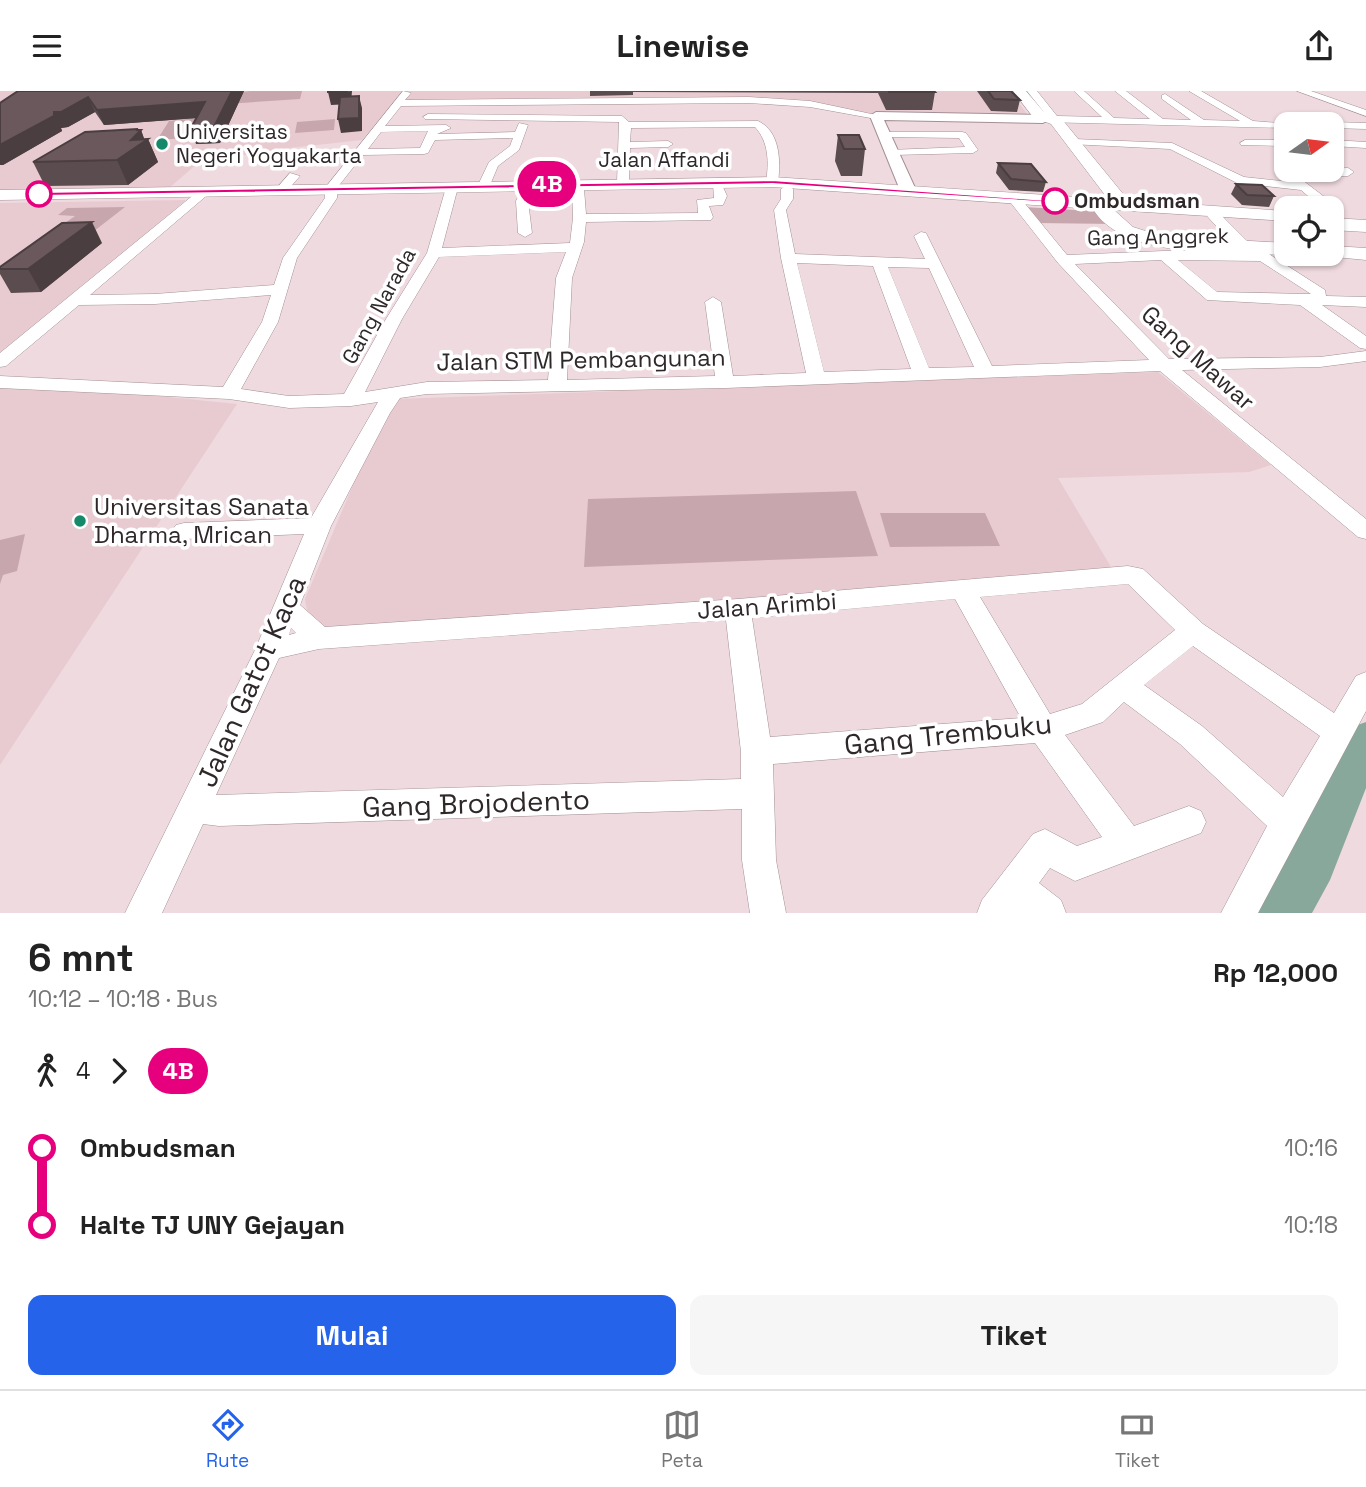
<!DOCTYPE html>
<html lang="id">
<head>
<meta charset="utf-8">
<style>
  body { margin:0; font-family:"Space Grotesk",sans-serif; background:#f6f6f6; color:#222; height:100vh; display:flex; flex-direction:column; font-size:26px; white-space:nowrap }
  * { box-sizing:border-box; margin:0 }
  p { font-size:23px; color:#767676 }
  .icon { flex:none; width:38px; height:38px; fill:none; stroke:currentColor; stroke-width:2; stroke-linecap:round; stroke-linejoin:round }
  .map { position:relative; height:822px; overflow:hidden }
  .panel { display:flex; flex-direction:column; background:#fff; flex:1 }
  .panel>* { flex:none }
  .badge { padding:0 14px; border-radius:23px; font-size:24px; line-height:46px }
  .needle { width:46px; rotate:76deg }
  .tools { position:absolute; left:1274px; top:21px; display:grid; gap:14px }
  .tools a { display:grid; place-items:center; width:70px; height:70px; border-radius:14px; background:#fff; box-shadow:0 2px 5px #0004; font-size:35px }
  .map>.badge { position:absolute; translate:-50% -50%; box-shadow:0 0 0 4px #fff }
  .legs { display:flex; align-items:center; gap:10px; height:77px; padding:0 28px; font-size:23px }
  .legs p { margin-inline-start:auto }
  .summary { display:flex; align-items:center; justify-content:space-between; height:119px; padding:0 28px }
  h1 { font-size:38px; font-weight:700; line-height:52px }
  .cta { display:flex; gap:14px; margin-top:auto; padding:14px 28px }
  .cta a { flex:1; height:80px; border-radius:14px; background:#2563eb; color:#fff; font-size:28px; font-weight:700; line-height:80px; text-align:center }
  .cta a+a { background:#f6f6f6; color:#222 }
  ul { padding:0 28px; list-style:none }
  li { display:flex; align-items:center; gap:24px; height:77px; font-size:26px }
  li i { display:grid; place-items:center; width:10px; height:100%; margin:0 9px; background:currentColor }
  li i::after { content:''; width:18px; height:18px; margin:-9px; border:5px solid; border-radius:50%; background:#fff }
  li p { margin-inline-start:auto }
  li:first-child i { background:linear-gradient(#0000 50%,currentColor 0) }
  li:last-child i { background:linear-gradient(currentColor 50%,#0000 0) }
  header { display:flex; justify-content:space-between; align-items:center; height:91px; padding:0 28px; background:#fff; font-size:32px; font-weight:700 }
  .menu { display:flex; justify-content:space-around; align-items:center; height:98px; border-top:2px solid #e0e0e0; background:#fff; font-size:19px; color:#767676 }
  .menu a { display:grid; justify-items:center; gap:4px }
  .menu .active { color:#2563eb }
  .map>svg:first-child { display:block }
  .built { fill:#e8cbd1 }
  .green { fill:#c8a6ae }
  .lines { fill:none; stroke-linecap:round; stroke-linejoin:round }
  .canal { fill:#88a89b; fill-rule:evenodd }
  .river { fill:#88a89b; fill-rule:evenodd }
  .minor-casing { stroke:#a49094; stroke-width:1 }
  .tertiary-casing { stroke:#a49094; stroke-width:2 }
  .secondary-casing { stroke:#a49094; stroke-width:1 }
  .minor { fill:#fff; fill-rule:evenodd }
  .tertiary { fill:#fff; fill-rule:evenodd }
  .secondary { fill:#fff; fill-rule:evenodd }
  .wall { fill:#5b4c4f }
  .shaded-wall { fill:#4a3e40 }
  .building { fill:#6a585c; stroke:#4a3e40; stroke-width:2 }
  .line-1 { fill:#e6007e; stroke:#fff; stroke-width:2 }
  .poi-dot { fill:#168969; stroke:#fff; stroke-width:2.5 }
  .stop-1-dot { fill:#fff; stroke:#e6007e; stroke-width:3.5 }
  .labels { text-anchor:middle; stroke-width:7; stroke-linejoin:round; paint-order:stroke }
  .far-poi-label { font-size:21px; fill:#2f2829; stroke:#fff; text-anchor:start }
  .far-street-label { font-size:21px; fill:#2f2829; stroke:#fff }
  .far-stop-label { font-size:21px; font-weight:bold; fill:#2f2829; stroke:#fff; text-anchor:start }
  .street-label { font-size:24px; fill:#2f2829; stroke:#fff }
  .poi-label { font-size:24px; fill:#2f2829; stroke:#fff; text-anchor:start }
  .near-street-label { font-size:28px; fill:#2f2829; stroke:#fff }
</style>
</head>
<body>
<header><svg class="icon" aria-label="menu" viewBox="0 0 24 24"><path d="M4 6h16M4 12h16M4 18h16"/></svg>Linewise<svg class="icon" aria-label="share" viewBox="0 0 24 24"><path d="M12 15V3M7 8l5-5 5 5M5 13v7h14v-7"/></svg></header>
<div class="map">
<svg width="1366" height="822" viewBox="0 0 1366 822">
  <rect width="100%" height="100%" fill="#efdadf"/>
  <path class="built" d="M 0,0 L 1009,0 L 1028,24 L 883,24 L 800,11 L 394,11 L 362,49 L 289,57 L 283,63 L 206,65 L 168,98 L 0,101 Z
    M 186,109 L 0,266 L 0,112 Z
    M 1158,281 L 1271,374 L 1249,381 L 1058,387 L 1111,476 L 367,541 L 327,540 L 308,525 L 305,508 L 382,325 L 396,308 Z
    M 0,289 L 237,313 L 0,674 Z"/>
  <path class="green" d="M 250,0 L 302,0 L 300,8 L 226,13 L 234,2 Z
    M 211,25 L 200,46 L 157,49 L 169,30 Z
    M 335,28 L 334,39 L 295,42 L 297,31 Z
    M 125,116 L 80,151 L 38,151 L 75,125 L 58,124 L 67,117 Z
    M 1023,116 L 1110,121 L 1117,133 L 1035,132 Z
    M 856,400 L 878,465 L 584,476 L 588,408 Z
    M 880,422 L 985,422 L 1000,455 L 890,456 Z
    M 25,443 L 17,480 L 3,484 L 0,493 L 0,449 Z"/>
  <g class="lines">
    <path class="canal" d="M 1022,0 L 1031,0 L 1051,23 L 1051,27 L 1045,27 Z"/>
    <path class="river" d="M 1366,631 L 1366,697 L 1330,789 L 1312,822 L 1254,822 L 1262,802 L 1292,751 L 1332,663 L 1349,637 Z"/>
    <defs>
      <path id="minor" d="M 403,0 L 411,2 L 405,9 L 749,6 L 810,10 L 881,25 L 876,28 L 810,16 L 749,12 L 401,15 L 385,35 L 446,34 L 451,37 L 437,43 L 515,41 L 519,32 L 528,34 L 519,59 L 498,75 L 490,94 L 484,98 L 478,94 L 489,71 L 510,55 L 513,47 L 435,49 L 428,62 L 424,63 L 363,64 L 337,97 L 337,107 L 297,167 L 278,231 L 241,298 L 289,305 L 344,303 L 386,228 L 427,162 L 445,100 L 451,96 L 457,100 L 442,157 L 570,152 L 573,127 L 572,98 L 578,94 L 584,98 L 586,123 L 698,122 L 697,109 L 714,107 L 713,93 L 723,96 L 727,105 L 723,114 L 709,115 L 713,126 L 711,129 L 586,131 L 584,151 L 572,187 L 567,289 L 715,285 L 705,211 L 713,206 L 721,211 L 733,285 L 806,282 L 781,167 L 774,119 L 781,108 L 781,98 L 787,94 L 793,98 L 793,108 L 786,119 L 795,163 L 925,168 L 914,145 L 921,141 L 926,142 L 992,275 L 1149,269 L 1058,172 L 1011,112 L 1017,108 L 1022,109 L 1067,164 L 1164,160 L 1239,160 L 1207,125 L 1214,121 L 1219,122 L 1258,161 L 1269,163 L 1325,199 L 1326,205 L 1366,206 L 1366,216 L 1322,214 L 1366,245 L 1366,258 L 1360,257 L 1300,214 L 1207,209 L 1161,169 L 1075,173 L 1169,268 L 1320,266 L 1366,260 L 1366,270 L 1320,276 L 1182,279 L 1366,428 L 1366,448 L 1358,446 L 1160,280 L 725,297 L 427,303 L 400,307 L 390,322 L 331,435 L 300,514 L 325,536 L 738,508 L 1128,475 L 1143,478 L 1203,533 L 1334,622 L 1356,585 L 1366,581 L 1366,620 L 1258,822 L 1221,822 L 1267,735 L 1180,653 L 1124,611 L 1103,631 L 1065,644 L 1134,735 L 1189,715 L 1201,720 L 1206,731 L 1201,742 L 1075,790 L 1050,777 L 1039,792 L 1061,809 L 1066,822 L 977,822 L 982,809 L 1033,743 L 1045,738 L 1077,755 L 1102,746 L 1035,652 L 773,673 L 776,769 L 786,822 L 750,822 L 742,769 L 742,718 L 219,735 L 203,733 L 162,822 L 125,822 L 255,559 L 304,443 L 184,448 L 176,446 L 172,440 L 176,434 L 184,432 L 311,427 L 378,311 L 351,315 L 289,317 L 229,308 L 0,297 L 0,285 L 223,296 L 262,231 L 271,204 L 155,213 L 79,214 L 6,275 L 0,276 L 0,262 L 202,97 L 210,97 L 212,100 L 90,204 L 155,203 L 274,194 L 283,167 L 325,107 L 325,97 ZM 428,40 L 420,57 L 368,58 L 381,41 ZM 566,161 L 556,187 L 548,289 L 427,291 L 365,301 L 402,228 L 439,166 ZM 1178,169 L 1260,170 L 1311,203 L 1217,201 ZM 797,172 L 873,175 L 911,278 L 824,281 ZM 888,176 L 929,177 L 974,276 L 929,277 ZM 1128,493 L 1175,539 L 1082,613 L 1050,623 L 980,506 ZM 955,508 L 1021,627 L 770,646 L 752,527 ZM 726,529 L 741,661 L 741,688 L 216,704 L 279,567 L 319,558 ZM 291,537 L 296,542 L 289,544 ZM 1193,555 L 1320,645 L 1283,706 L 1202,635 L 1144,594 Z
        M 1027,0 L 1037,0 L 1057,25 L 1102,26 L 1074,0 L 1084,0 L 1114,27 L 1150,28 L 1115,0 L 1126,0 L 1163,28 L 1191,29 L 1162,8 L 1162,4 L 1165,3 L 1204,29 L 1240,30 L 1189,0 L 1201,0 L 1253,30 L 1291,33 L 1286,33 L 1286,37 L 1043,31 L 1038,28 L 1047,25 Z
        M 1297,0 L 1311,0 L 1366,19 L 1366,25 Z
        M 428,23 L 622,25 L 629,31 L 758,30 C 780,40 781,70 778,91 L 772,95 L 766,91 C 769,72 769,51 755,36 L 631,37 L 630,51 L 668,50 L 673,53 L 668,56 L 630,57 L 629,92 L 623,96 L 617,92 L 619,31 L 425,28 L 423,26 Z
        M 1332,31 L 1366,32 L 1366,38 L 1332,37 L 1332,33 L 1327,33 Z
        M 881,41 L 962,41 L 966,42 L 978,59 L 973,62 L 893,64 L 889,63 L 889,59 L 965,56 L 959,47 L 885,46 L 880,43 Z
        M 1074,48 L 1172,52 L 1244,86 L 1290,91 L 1281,83 L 1281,79 L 1348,77 L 1354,81 L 1348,85 L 1297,85 L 1335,114 L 1336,117 L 1332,120 L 1332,117 L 1322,117 L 1301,99 L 1237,92 L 1170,58 L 1070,53 L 1070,49 Z
        M 1245,49 L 1286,49 L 1286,55 L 1241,54 L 1240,52 Z
        M 1332,49 L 1366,51 L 1366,57 L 1332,55 Z
        M 290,82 L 300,85 L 286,101 L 278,101 L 276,98 Z
        M 527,95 L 533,99 L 528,110 L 532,142 L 525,146 L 518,142 L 516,110 L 523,96 Z"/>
      <path id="tertiary" d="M 876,21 L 1043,24 L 1049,28 L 1043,32 L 884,29 L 916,99 L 908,104 L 900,99 L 870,25 Z"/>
      <path id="secondary" d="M 1013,0 L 1026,0 L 1043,20 L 1061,27 L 1128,109 L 1286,120 L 1286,130 L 1114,119 L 1133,136 L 1161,145 L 1286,152 L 1286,163 L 1291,163 L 1286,164 C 1233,161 1123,169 1093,118 L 772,96 L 0,109 L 0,99 L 772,86 L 1108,108 L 1051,33 L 1033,26 Z
        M 1332,127 L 1366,129 L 1366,141 L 1332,139 Z
        M 1332,155 L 1366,157 L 1366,169 L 1325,165 L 1323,163 L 1332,163 Z"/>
    </defs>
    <use href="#minor" class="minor-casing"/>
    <use href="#tertiary" class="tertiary-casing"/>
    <use href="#secondary" class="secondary-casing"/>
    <use href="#minor" class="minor"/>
    <use href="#tertiary" class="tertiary"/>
    <use href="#secondary" class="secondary"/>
  </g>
  <path class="wall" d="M 18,0 L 244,0 L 220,52 L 196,53 L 196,27 L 104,34 L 95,21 L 68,36 L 61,37 L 62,40 L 3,74 Z
    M 590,0 L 935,0 L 935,1 L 932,19 L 886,19 L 878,2 L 633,1 L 633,4 L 590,5 Z
    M 977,0 L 1011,0 L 1020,9 L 1017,21 L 991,20 Z
    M 141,39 L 144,48 L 148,48 L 158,71 L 128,94 L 45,95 L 33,71 Z
    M 838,44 L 865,58 L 862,85 L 841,85 L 835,70 Z
    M 998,72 L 1046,91 L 1043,101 L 1009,99 L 996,82 Z
    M 1236,93 L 1274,105 L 1269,116 L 1242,114 L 1231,103 Z
    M 102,152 L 41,201 L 11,202 L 0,183 L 0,176 Z"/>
  <path class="shaded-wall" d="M 232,0 L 244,0 L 220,52 L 196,53 L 191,37 Z
    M 352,0 L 351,13 L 331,14 L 328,1 Z
    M 359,5 L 362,17 L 362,40 L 341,42 L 338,28 Z
    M 88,6 L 95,21 L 68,36 L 61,37 L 62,40 L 3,74 L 0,74 L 0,54 L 54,21 Z
    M 205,11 L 211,26 L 104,34 L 97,19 Z
    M 138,38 L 139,41 L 141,39 L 145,50 L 148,48 L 158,71 L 128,94 L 117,69 Z
    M 92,131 L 102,152 L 41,201 L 28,178 Z"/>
  <path class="building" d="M 18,0 L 232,0 L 214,36 L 191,37 L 205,11 L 97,19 L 88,6 L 61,21 L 54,21 L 54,25 L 0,54 L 0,12 Z
    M 328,0 L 348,0 L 328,1 Z
    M 889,0 L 934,0 L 935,1 L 889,1 Z
    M 988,0 L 1011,0 L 1020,9 L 994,8 Z
    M 359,5 L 359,27 L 338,28 L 340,6 Z
    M 138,38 L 136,39 L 141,39 L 131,49 L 148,48 L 117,69 L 33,71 L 85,41 Z
    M 838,44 L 859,44 L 865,58 L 844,58 Z
    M 998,72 L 1031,73 L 1046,91 L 1011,88 Z
    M 1236,93 L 1262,94 L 1274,105 L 1247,104 Z
    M 92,131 L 28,178 L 0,178 L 0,176 L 62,132 Z"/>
  <path class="line-1" d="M 772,89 L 1059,110 L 1055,112 L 772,93 L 39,105 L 35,103 L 39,101 Z"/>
  <g class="poi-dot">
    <circle cx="162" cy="53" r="7"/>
    <circle cx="80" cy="430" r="7"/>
  </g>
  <g class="stop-1-dot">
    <circle cx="39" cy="103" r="12"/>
    <circle cx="1055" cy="110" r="12"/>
  </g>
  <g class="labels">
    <g class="far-poi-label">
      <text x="176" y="48">Universitas<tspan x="176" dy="24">Negeri Yogyakarta</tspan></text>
    </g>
    <g class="far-street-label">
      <text x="664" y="76">Jalan Affandi</text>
      <text transform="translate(1158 146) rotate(-1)" y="7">Gang Anggrek</text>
      <text transform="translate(379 215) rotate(-61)" y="7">Gang Narada</text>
    </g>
    <g class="far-stop-label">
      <text x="1074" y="117">Ombudsman</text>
    </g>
    <g class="street-label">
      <text transform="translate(1198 267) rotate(42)" y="8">Gang Mawar</text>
      <text transform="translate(581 269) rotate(-1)" y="8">Jalan STM Pembangunan</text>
      <text transform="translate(767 515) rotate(-4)" y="8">Jalan Arimbi</text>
    </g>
    <g class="poi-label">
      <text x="94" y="424">Universitas Sanata<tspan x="94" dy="28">Dharma, Mrican</tspan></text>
    </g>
    <g class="near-street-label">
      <text transform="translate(251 590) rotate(-66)" y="10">Jalan Gatot Kaca</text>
      <text transform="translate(948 643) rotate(-6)" y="10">Gang Trembuku</text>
      <text transform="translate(476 712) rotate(-2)" y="10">Gang Brojodento</text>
    </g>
  </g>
</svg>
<div class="tools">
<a><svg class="needle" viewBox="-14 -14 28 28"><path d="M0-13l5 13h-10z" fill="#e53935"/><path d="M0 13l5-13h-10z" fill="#767676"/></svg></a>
<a><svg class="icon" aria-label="locate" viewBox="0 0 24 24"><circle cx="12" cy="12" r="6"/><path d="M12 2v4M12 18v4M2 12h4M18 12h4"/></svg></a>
</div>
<b class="badge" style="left:547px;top:93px;background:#e6007e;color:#fff">4B</b>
</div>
<section class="panel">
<div class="summary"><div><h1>6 mnt</h1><p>10:12 – 10:18 · Bus</p></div><b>Rp 12,000</b></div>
<div class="legs"><svg class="icon" aria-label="walk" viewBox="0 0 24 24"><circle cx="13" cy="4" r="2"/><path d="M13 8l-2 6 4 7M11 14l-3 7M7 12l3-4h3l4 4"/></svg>4<svg class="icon" aria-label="forward" viewBox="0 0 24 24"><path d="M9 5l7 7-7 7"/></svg><b class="badge" style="background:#e6007e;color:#fff">4B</b></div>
<ul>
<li><i style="color:#e6007e"></i><b>Ombudsman</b><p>10:16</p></li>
<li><i style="color:#e6007e"></i><b>Halte TJ UNY Gejayan</b><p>10:18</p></li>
</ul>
<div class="cta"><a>Mulai</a><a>Tiket</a></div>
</section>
<nav class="menu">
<a class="active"><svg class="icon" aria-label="directions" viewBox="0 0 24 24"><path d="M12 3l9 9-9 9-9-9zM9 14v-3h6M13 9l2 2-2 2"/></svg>Rute</a>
<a><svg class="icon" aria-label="map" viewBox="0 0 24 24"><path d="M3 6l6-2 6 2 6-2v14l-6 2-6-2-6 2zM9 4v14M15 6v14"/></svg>Peta</a>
<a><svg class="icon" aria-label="tickets" viewBox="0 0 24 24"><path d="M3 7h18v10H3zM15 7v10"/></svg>Tiket</a>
</nav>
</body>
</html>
